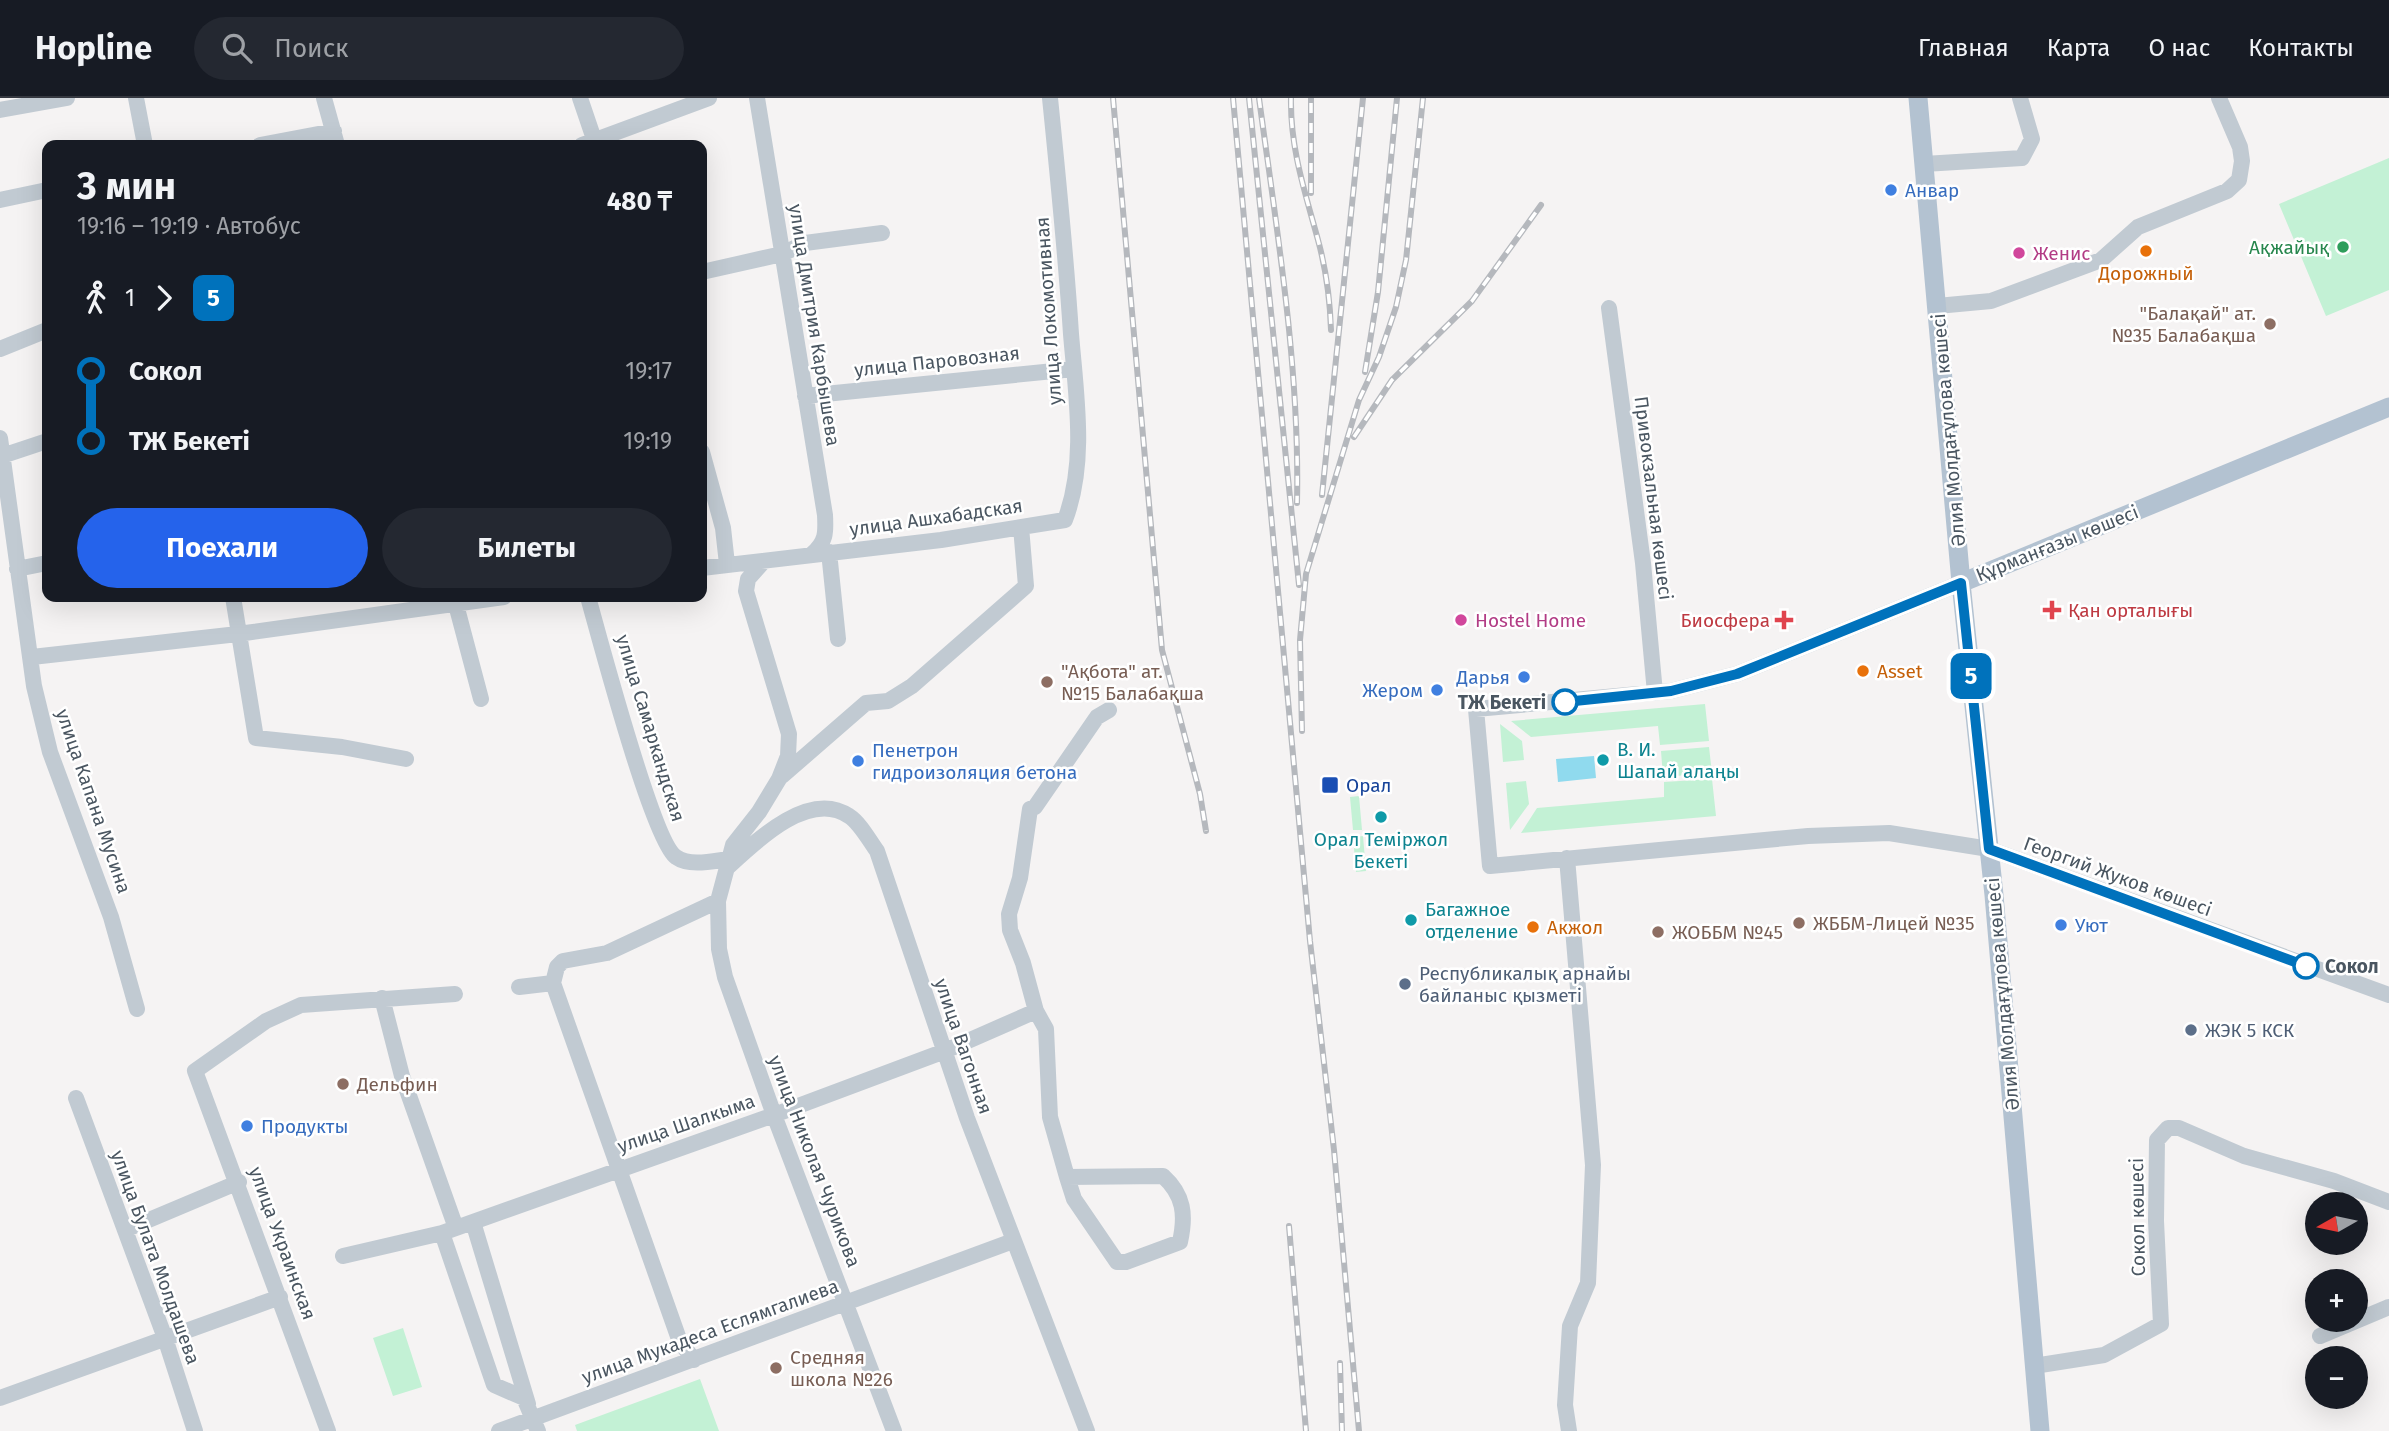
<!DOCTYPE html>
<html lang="ru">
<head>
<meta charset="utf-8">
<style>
  body { margin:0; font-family:"Fira Sans",sans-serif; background:#242831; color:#f1f3f6; height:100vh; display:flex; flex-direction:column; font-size:26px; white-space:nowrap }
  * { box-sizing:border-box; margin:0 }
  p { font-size:23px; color:#9ea1a6 }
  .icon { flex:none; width:38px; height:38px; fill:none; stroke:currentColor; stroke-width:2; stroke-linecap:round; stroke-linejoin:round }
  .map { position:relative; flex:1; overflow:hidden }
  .details { position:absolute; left:42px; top:42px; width:665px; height:462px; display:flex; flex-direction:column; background:#171b24; border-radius:14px; box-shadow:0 7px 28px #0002 }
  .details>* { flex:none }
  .badge { padding:0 14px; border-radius:10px; font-size:24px; line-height:46px }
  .needle { width:46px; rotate:261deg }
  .tools { position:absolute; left:2305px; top:1094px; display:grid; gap:14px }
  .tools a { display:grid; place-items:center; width:63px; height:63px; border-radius:50%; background:#171b24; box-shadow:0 7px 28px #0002; font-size:35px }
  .map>.badge { position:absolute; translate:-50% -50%; box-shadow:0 0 0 4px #fff }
  .legs { display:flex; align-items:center; gap:10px; height:77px; padding:0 35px; font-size:23px }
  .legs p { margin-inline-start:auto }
  .head { display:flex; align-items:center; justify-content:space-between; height:119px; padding:0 35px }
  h1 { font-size:38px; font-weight:700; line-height:52px }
  .button { display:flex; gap:14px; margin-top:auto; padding:14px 35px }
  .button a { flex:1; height:80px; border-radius:42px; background:#2563eb; color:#fff; font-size:28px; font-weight:700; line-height:80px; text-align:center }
  .button a+a { background:#242831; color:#f1f3f6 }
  ul { padding:0 35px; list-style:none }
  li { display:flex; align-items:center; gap:24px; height:70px; font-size:26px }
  li i { display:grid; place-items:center; width:10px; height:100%; margin:0 9px; background:currentColor }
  li i::after { content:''; width:18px; height:18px; margin:-9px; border:5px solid; border-radius:50%; background:#171b24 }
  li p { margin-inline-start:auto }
  li:first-child i { background:linear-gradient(#0000 50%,currentColor 0) }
  li:last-child i { background:linear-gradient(currentColor 50%,#0000 0) }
  header { display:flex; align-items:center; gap:42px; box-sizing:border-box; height:98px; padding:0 35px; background:#171b24; border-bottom:2px solid #363941 }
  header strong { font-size:33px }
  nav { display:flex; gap:38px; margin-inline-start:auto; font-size:24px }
  .search { width:490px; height:63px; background:#242831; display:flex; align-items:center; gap:18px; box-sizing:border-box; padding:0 24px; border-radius:38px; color:#9ea1a6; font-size:26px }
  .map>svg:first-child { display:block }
  .green { fill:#c3f1d5 }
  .water { fill:#90daee }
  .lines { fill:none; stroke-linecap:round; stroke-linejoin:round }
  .minor { stroke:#c1cad2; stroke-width:16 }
  .major { stroke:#b3c2d1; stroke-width:19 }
  .rail-casing { stroke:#b5b8bd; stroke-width:6 }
  .rail { stroke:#fff; stroke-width:3.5; stroke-dasharray:10; stroke-linecap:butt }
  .line-1-casing { stroke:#fff; stroke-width:16 }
  .line-1 { stroke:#0072bc; stroke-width:10 }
  .shop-dot { fill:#3f7fe0; stroke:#fff; stroke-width:2.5 }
  .leisure-dot { fill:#2e9e5b; stroke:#fff; stroke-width:2.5 }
  .food-dot { fill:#e8710a; stroke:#fff; stroke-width:2.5 }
  .hotel-dot { fill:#d1479c; stroke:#fff; stroke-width:2.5 }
  .education-dot { fill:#8d6e63; stroke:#fff; stroke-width:2.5 }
  .health-dot { fill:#e0444e; stroke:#fff; stroke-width:2.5 }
  .stop-1-dot { fill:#fff; stroke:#0072bc; stroke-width:3.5 }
  .culture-dot { fill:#0f9aa8; stroke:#fff; stroke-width:2.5 }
  .transit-dot { fill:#1a4fb4; stroke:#fff; stroke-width:2.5 }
  .service-dot { fill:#5c6f8a; stroke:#fff; stroke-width:2.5 }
  .labels { text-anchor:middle; stroke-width:5; stroke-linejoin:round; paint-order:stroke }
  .shop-label { font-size:19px; fill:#366cbe; stroke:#fff; text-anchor:start }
  .leisure-label { font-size:19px; fill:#27864d; stroke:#fff; text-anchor:end }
  .hotel-label { font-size:19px; fill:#b23c85; stroke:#fff; text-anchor:start }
  .food-label { font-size:19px; fill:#c56008; stroke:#fff; text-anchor:start }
  .street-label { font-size:19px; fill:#4a5661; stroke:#fff }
  .education-label { font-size:19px; fill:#785e54; stroke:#fff; text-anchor:start }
  .health-label { font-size:19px; fill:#be3a42; stroke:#fff; text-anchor:start }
  .stop-label { font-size:19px; font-weight:bold; fill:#4a5661; stroke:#fff; text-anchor:end }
  .culture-label { font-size:19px; fill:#0d838f; stroke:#fff; text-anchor:start }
  .transit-label { font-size:19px; fill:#164399; stroke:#fff; text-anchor:start }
  .service-label { font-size:19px; fill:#4e5e75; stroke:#fff; text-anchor:start }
</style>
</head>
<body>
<header>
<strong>Hopline</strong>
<div class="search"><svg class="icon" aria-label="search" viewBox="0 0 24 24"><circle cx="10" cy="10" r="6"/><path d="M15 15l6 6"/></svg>Поиск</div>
<nav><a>Главная</a><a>Карта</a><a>О нас</a><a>Контакты</a></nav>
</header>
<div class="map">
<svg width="2389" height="1333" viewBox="0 0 2389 1333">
  <rect width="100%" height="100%" fill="#f5f3f3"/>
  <path class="green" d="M 2389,60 L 2389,192 L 2326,218 L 2279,106 Z
    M 1705,606 L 1709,643 L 1660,647 L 1658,628 L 1531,639 L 1511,623 Z
    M 1500,626 L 1522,643 L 1524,662 L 1503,664 Z
    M 1709,649 L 1712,675 L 1663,679 L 1661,653 Z
    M 1712,681 L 1716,718 L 1521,735 L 1537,710 L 1664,699 L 1664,684 Z
    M 1526,683 L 1529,706 L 1510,732 L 1506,685 Z
    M 1359,698 L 1362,732 L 1353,732 L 1350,699 Z
    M 1363,738 L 1366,773 L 1356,774 L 1353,739 Z
    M 403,1230 L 422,1289 L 393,1298 L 373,1240 Z
    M 700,1281 L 719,1333 L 577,1333 L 575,1327 Z"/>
  <path class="water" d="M 1594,658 L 1596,680 L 1558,684 L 1556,661 Z"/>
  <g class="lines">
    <path class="minor" d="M 136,0 L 145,47
      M 324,0 L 337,47
      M 580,0 L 596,47
      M 757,0 L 825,417 C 826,435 826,444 812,456
      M 0,12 L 67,0
      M 260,47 L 334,33
      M 582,47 L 709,0
      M 1924,66 L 2022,60 L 2032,41 L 2020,0
      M 0,102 L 47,92
      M 702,174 L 782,156 L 805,145 L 882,135
      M 1937,208 L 1991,203 L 2101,162 L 2138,129 L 2227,93 L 2239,82 L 2242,63 L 2240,49 L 2219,0
      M 1609,210 L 1643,465 L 1655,595
      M 0,251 L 47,232
      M 805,298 L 1074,271
      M 0,340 L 34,588 L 50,654 L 111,819 L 137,911
      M 702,354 L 723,430 L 727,466
      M 2,358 L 47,343
      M 829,454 L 838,541
      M 764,463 L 748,481 L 746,493 L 789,636 L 788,658 L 779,681 L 759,714 L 733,747 L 718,803 L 719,851 L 725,879 L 774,1017 L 894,1333
      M 702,470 L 941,442 L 1065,422 C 1087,364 1076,297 1071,236 C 1066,157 1058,79 1050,0
      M 17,471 L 47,465
      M 1961,485 L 1737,576 L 1671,593 L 1476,611 L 1490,768 L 1808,738 L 1889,735 L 1989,751 L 2389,897
      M 233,499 L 256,640 L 342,649 L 406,661
      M 454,499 L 481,601
      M 588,499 C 599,538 653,744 676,759 C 690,769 713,763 729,761
      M 32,559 L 238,536 L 504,499
      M 782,678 L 866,605 L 888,603 L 912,588 L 1026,488 L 1021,429
      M 1567,760 L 1593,1067 L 1588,1185 L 1570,1228 L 1565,1307 L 1569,1333
      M 727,770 C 756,743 809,691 849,718 C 860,725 869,742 877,753 L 967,1020 L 1087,1333
      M 553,885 L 680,1244 L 694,1262
      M 519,889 L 553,885 L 557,869 L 563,863 L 607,855 L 718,803
      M 382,900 L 402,978 L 456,1130
      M 76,1000 L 165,1240 L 195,1333
      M 1067,1079 L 1163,1078 C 1184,1097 1186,1117 1180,1144 L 1126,1164 L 1117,1164 L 1074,1101 L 1067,1079 L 1050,1019 L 1046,931 L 1036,913 L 1023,865 L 1010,832 L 1009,816 L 1020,780 L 1030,711 L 1035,709 L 1097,619 L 1109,612
      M 473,1124 L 528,1306
      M 125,1132 L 239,1084
      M 442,1135 L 494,1287 L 524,1300 L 538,1333
      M 343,1158 L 442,1135 L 774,1017 L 945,953 L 1036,913
      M 2320,1238 L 2389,1209
      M 2034,1268 L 2104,1257 L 2161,1226 L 2156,1123 L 2157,1042 L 2168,1030 L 2179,1030 L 2244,1058 L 2334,1083 L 2389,1104
      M 0,1300 L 280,1199
      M 328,1333 L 195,973 L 266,923 L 301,907 L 455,896
      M 499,1333 L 1013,1143"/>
    <path class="major" d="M 1918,0 L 1961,485 L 1994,797 L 2040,1333
      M 1961,485 L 2389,309"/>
    <defs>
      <path id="rail" d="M 1113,0 L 1162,552 L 1200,696 L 1206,733
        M 1233,0 L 1310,843 L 1334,1052 L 1359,1333
        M 1249,0 L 1299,487
        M 1259,0 C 1277,134 1300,270 1297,405
        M 1291,0 C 1290,50 1305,94 1318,142 C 1326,171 1330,202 1331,232
        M 1311,95 L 1311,0
        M 1365,274 L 1378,194 L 1397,0
        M 1354,339 L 1392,282 L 1472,203 L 1541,107
        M 1322,397 L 1363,0
        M 1302,633 L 1300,542 L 1306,476 L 1359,302 L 1379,259 L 1396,209 L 1406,162 L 1423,0
        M 1289,1128 L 1306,1333
        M 1340,1265 L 1342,1333"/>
    </defs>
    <use href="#rail" class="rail-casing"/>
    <use href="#rail" class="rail"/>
  </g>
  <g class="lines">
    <defs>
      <path id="line-1" d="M 1565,604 L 1671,593 L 1737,576 L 1961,485 L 1989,751 L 2306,868"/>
    </defs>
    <use href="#line-1" class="line-1-casing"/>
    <use href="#line-1" class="line-1"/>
  </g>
  <g class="shop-dot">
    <circle cx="1891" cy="92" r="7"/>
    <circle cx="1524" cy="579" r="7"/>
    <circle cx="1437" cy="592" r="7"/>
    <circle cx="858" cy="663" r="7"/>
    <circle cx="2061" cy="827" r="7"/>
    <circle cx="247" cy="1028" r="7"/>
  </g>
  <circle class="leisure-dot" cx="2343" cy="149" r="7"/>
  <g class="food-dot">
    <circle cx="2146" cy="153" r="7"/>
    <circle cx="1863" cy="573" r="7"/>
    <circle cx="1533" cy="829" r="7"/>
  </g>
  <g class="hotel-dot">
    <circle cx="2019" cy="155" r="7"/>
    <circle cx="1461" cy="522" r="7"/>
  </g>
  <g class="education-dot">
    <circle cx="2270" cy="226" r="7"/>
    <circle cx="1047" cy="584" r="7"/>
    <circle cx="1799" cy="825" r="7"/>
    <circle cx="1658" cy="834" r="7"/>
    <circle cx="343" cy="986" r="7"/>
    <circle cx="776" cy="1270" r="7"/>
  </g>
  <g class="health-dot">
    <path d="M2048.5 501.5h7v7h7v7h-7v7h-7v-7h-7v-7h7z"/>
    <path d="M1780.5 511.5h7v7h7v7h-7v7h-7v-7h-7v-7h7z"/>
  </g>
  <g class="stop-1-dot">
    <circle cx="1565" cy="604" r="12"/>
    <circle cx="2306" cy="868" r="12"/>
  </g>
  <g class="culture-dot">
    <circle cx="1603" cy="662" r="7"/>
    <circle cx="1381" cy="719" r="7"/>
    <circle cx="1411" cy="822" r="7"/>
  </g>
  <rect class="transit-dot" x="1321" y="678" width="18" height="18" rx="3.5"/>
  <g class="service-dot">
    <circle cx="1405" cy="886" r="7"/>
    <circle cx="2191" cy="932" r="7"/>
  </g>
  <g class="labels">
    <g class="shop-label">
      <text x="1905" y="99">Анвар</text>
      <text x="1510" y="586" text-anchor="end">Дарья</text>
      <text x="1423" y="599" text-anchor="end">Жером</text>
      <text x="872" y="659">Пенетрон<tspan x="872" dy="22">гидроизоляция бетона</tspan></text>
      <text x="2075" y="834">Уют</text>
      <text x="261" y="1035">Продукты</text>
    </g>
    <g class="leisure-label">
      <text x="2329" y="156">Ақжайық</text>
    </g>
    <g class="hotel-label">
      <text x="2033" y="162">Женис</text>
      <text x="1475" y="529">Hostel Home</text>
    </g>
    <g class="food-label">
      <text x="2146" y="182" text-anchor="middle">Дорожный</text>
      <text x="1877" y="580">Asset</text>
      <text x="1547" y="836">Акжол</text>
    </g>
    <g class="street-label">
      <text transform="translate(1048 213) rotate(-94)" y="7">улица Локомотивная</text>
      <text transform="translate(815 227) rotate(81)" y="7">улица Дмитрия Карбышева</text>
      <text transform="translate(937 263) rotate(-6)" y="7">улица Паровозная</text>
      <text transform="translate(1948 332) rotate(-95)" y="7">Әлия Молдағұлова көшесі</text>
      <text transform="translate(1654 400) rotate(83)" y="7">Привокзальная көшесі</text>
      <text transform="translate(936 419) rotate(-8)" y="7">улица Ашхабадская</text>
      <text transform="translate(2057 445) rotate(-22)" y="7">Құрманғазы көшесі</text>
      <text transform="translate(651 630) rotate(73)" y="7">улица Самаркандская</text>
      <text transform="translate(94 703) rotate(71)" y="7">улица Капана Мусина</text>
      <text transform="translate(2118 778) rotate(20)" y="7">Георгий Жуков көшесі</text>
      <text transform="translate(2002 896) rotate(-95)" y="7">Әлия Молдағұлова көшесі</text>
      <text transform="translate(964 948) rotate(71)" y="7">улица Вагонная</text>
      <text transform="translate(686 1025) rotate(-19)" y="7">улица Шалкыма</text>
      <text transform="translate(815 1063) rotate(69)" y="7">улица Николая Чурикова</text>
      <text transform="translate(2137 1119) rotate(-91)" y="7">Сокол көшесі</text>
      <text transform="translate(283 1145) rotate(70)" y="7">улица Украинская</text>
      <text transform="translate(156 1159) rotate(70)" y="7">улица Булата Молдашева</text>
      <text transform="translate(710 1233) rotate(-20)" y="7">улица Мукадеса Еслямгалиева</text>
    </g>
    <g class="education-label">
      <text x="2256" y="222" text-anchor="end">"Балақай" ат.<tspan x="2256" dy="22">№35 Балабақша</tspan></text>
      <text x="1061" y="580">"Ақбота" ат.<tspan x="1061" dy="22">№15 Балабақша</tspan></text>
      <text x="1813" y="832">ЖББМ-Лицей №35</text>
      <text x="1672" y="841">ЖОББМ №45</text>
      <text x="357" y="993">Дельфин</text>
      <text x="790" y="1266">Средняя<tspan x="790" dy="22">школа №26</tspan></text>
    </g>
    <g class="health-label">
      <text x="2068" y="519">Қан орталығы</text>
      <text x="1770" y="529" text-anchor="end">Биосфера</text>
    </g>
    <g class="stop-label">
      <text x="1546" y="611">ТЖ Бекеті</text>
      <text x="2325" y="875" text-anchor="start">Сокол</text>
    </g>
    <g class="culture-label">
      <text x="1617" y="658">В. И.<tspan x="1617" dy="22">Шапай алаңы</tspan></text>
      <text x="1381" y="748" text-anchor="middle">Орал Теміржол<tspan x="1381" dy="22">Бекеті</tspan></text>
      <text x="1425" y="818">Багажное<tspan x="1425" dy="22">отделение</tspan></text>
    </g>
    <g class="transit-label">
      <text x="1346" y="694">Орал</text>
    </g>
    <g class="service-label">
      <text x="1419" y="882">Республикалық арнайы<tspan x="1419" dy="22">байланыс қызметі</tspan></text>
      <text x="2205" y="939">ЖЭК 5 КСК</text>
    </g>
  </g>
</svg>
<div class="tools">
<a><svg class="needle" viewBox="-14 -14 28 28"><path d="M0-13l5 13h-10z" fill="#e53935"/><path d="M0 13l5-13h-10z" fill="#9ea1a6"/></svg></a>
<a>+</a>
<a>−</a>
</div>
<b class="badge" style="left:1971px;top:578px;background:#0072bc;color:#fff">5</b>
<section class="details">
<div class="head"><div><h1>3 мин</h1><p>19:16 – 19:19 · Автобус</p></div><b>480 ₸</b></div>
<div class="legs"><svg class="icon" aria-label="walk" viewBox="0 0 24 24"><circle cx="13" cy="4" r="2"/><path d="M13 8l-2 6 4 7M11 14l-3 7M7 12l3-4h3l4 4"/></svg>1<svg class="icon" aria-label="forward" viewBox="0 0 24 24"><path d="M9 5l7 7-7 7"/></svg><b class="badge" style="background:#0072bc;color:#fff">5</b></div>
<ul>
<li><i style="color:#0072bc"></i><b>Сокол</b><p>19:17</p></li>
<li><i style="color:#0072bc"></i><b>ТЖ Бекеті</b><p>19:19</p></li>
</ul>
<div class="button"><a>Поехали</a><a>Билеты</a></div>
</section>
</div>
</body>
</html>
